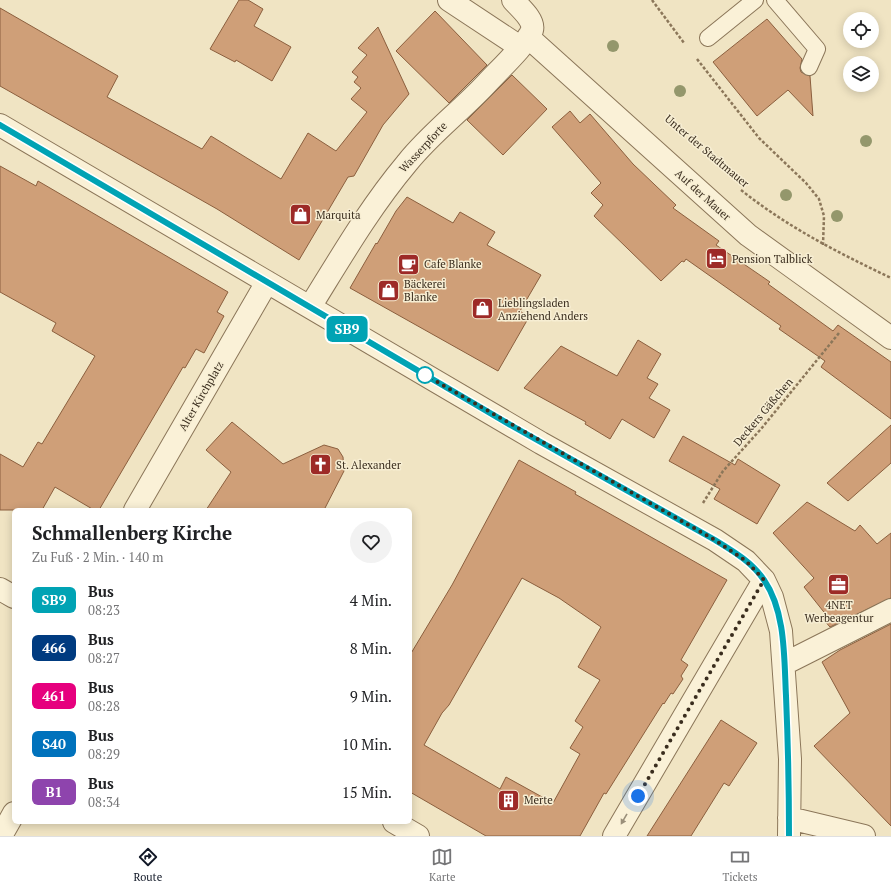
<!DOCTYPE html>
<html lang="de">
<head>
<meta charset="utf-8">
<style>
  body { margin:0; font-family:"PT Serif",serif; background:#f2f2f2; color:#202124; height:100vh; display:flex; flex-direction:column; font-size:15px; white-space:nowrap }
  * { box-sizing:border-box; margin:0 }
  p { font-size:13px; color:#757577 }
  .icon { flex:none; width:22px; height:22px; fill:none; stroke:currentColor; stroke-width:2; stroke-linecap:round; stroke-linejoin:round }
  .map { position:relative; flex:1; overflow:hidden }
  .side { position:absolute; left:12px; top:508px; width:400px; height:316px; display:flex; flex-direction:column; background:#fff; border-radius:6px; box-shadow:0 2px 10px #0003 }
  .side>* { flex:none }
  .badge { padding:0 8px; border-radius:6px; font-size:14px; line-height:26px }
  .buttons { position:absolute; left:843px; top:12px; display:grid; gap:8px }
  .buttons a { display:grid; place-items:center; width:36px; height:36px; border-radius:50%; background:#fff; box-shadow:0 2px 10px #0003; font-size:20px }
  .you { position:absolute; width:20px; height:20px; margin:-10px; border:3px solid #fff; border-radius:50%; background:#1a73e8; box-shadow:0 0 0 6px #1a73e833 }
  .map>.badge { position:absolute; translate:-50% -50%; box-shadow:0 0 0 2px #fff }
  .round { display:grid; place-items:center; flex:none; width:42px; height:42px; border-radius:21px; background:#f2f2f2 }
  .headline { display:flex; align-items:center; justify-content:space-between; height:68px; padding:0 20px }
  h1 { font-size:19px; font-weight:600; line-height:30px }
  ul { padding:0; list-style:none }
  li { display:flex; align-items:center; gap:12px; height:48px; padding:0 20px }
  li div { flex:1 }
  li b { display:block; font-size:15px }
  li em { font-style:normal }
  li .badge { min-width:44px; font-weight:700; text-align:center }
  .tab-bar { display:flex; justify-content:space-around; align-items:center; height:56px; border-top:1px solid #e0e0e0; background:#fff; font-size:11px; color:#757577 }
  .tab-bar a { display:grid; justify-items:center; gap:2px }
  .tab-bar .active { color:#111827 }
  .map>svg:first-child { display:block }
  .building { fill:#cf9f78; stroke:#8b5f3e; fill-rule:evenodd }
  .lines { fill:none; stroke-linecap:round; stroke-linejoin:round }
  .service-casing { stroke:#8b7659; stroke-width:18 }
  .minor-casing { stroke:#8b7659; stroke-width:24 }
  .path { stroke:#8b7659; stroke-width:2.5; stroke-dasharray:3 2; stroke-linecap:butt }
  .service { stroke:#faf1d7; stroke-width:16 }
  .minor { stroke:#faf1d7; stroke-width:22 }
  .tree { fill:#94976c }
  .oneway { fill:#9a8f7a }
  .line-casing { stroke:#fff; stroke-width:9 }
  .line { stroke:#00a3b4; stroke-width:6 }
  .walk { stroke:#3a2d1e; stroke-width:4; stroke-dasharray:0 7.2 }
  .stop-dot { fill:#fff; stroke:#00a3b4; stroke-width:2 }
  .labels { text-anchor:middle; stroke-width:3; stroke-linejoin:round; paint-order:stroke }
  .street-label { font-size:11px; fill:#3a2d1e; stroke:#f7eed3 }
  .poi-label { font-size:11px; fill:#3a2d1e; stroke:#f7eed3; text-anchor:start }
</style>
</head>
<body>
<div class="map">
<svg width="891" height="836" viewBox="0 0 891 836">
  <rect width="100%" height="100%" fill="#f0e4c3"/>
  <path class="building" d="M 239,0 L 248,0 L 263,9 L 254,26 L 291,47 L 272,81 L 236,60 L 235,62 L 210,49 Z
    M 0,8 L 118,76 L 107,97 L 202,149 L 211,136 L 281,179 L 308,133 L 336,151 L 367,112 L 351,99 L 361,88 L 354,82 L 358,77 L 352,72 L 367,55 L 358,48 L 378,27 L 409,94 L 383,125 L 354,176 L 348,177 L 299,260 L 217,209 L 0,86 Z
    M 435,11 L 487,65 L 449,103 L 396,51 Z
    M 767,19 L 802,59 L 800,68 L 801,72 L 810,76 L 813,116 L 788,90 L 757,116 L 713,62 Z
    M 512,75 L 547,109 L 503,155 L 467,120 Z
    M 570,111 L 580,123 L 590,114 L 633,164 L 676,205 L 673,208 L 719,241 L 716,245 L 770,282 L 768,284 L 833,331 L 838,325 L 891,362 L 891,419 L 821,367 L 825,361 L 779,329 L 781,326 L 686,259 L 684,262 L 682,261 L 661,281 L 594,216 L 603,205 L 591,193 L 601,183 L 552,127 Z
    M 0,166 L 36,186 L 38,181 L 228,292 L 217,312 L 224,316 L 204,353 L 196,349 L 185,368 L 183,367 L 99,510 L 94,510 L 55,487 L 42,510 L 0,510 L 0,454 L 23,467 L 38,442 L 42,444 L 95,356 L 52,331 L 56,323 L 0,292 Z
    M 407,197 L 453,223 L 460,212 L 495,232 L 487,245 L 541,275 L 520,311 L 529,317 L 498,371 L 350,288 L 376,243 L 377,244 L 396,211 Z
    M 638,340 L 661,354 L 647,378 L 658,384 L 649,398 L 670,410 L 654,438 L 622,419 L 610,439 L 585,424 L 586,422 L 524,388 L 561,346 L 617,376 Z
    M 232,422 L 283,464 L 324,445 L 338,449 L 343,457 L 344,471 L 324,510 L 206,510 L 231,472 L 206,450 Z
    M 891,425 L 891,463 L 848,501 L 827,483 Z
    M 683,436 L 735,465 L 738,459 L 780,485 L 757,524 L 714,499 L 720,489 L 669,461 Z
    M 519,460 L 576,492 L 575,494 L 727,580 L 681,660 L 688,665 L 681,676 L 683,679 L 673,694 L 671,693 L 664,704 L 663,703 L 606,794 L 604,793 L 580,836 L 486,836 L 410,792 L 410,655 L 452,585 ZM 522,578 L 559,598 L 601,627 L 578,667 L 600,680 L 575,721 L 583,727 L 570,748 L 580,754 L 553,803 L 506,777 L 500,789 L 424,745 L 442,713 L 449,705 Z
    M 807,502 L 855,531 L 860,525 L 877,544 L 891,533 L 891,598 L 830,627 L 823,619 L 827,616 L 804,587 L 814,578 L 773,533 Z
    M 891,624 L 891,826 L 814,746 L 850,713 L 822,662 L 840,650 Z
    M 721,720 L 757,743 L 729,786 L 724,783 L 691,836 L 647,836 Z"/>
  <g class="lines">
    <defs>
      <path id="service" d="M 775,0 L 817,49 L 809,67
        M 708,38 L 755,0"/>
      <path id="minor" d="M 449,0 L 520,47
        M 528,37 L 748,235 L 891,338
        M 0,125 L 541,443 L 715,540 L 746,561 L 764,580 L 772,597 L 781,631 L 790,759 L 789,836
        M 310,307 C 341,257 370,207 407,163 C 431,133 461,111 487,83 C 497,72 528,43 532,30 C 535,20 519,7 513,0
        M 135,510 L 267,282
        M 0,589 L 14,597
        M 784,664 L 891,610
        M 789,818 L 864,836
        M 394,822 L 418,836
        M 1,836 L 14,813
        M 614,836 L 764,580"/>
    </defs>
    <use href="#service" class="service-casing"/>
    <use href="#minor" class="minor-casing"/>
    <path class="path" d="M 652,0 L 684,43
      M 697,59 L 759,138 L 806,183 L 819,199 L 824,216 L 823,245
      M 741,190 C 789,228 837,252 891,278
      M 703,503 L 723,471 L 761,429 L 839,333"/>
    <use href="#service" class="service"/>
    <use href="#minor" class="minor"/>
  </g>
  <g class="tree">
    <circle cx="613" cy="46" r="6"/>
    <circle cx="680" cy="91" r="6"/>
    <circle cx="866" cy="141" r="6"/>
    <circle cx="786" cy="195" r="6"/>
    <circle cx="837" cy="216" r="6"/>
  </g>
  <defs><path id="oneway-solid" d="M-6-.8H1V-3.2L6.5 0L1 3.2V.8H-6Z"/></defs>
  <use class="oneway" href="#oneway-solid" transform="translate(624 819) rotate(120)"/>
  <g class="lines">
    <defs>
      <path id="line" d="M 0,125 L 514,427 L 715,540 C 733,551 752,562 764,580 C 786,612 784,659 786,696 C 788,743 789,789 789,836"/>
    </defs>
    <use href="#line" class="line-casing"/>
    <use href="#line" class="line"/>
    <path class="walk" d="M 425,375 L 715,540 L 746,561 L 764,580 L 638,796"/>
  </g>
  <defs>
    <symbol id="shop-square" viewBox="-11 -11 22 22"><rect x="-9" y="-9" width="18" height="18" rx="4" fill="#9d2a27" stroke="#f7eed3"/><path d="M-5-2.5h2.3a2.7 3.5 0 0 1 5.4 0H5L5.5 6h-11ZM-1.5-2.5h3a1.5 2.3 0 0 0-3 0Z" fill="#fff"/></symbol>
    <symbol id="hotel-square" viewBox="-11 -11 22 22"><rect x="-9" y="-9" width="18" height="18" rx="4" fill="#9d2a27" stroke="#f7eed3"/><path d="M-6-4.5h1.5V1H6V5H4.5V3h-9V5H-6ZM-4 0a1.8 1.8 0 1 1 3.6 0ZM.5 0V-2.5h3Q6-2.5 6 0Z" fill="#fff"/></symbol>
    <symbol id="cafe-square" viewBox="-11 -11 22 22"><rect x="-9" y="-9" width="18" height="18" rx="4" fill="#9d2a27" stroke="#f7eed3"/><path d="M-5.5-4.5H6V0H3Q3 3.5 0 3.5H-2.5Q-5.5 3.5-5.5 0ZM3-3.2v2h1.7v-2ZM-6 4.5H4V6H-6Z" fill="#fff"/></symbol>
    <symbol id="church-square" viewBox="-11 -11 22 22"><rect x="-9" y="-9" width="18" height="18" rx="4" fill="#9d2a27" stroke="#f7eed3"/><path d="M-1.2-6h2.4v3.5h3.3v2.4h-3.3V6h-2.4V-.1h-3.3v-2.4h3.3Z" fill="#fff"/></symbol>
    <symbol id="office-square" viewBox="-11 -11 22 22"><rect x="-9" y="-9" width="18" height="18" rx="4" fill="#9d2a27" stroke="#f7eed3"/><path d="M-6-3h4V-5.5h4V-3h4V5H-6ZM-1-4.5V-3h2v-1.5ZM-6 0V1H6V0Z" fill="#fff"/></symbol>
    <symbol id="building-square" viewBox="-11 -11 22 22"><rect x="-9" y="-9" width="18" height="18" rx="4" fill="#9d2a27" stroke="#f7eed3"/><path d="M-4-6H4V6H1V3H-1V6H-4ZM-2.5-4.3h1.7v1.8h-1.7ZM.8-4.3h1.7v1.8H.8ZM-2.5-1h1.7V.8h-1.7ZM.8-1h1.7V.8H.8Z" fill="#fff"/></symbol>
  </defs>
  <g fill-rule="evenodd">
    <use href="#shop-square" x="288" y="202" width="25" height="25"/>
    <use href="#hotel-square" x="704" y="246" width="25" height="25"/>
    <use href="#cafe-square" x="396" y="252" width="25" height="25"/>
    <use href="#shop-square" x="376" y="278" width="25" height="25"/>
    <use href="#shop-square" x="470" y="296" width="25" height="25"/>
    <use href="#church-square" x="308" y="452" width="25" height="25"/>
    <use href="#office-square" x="826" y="572" width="25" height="25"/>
    <use href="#building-square" x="496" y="788" width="25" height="25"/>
  </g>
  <circle class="stop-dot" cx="425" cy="375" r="8"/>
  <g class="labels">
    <g class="street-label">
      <text transform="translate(423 147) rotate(-47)" y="4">Wasserpforte</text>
      <text transform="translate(707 151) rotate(40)" y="4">Unter der Stadtmauer</text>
      <text transform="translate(703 195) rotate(42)" y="4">Auf der Mauer</text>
      <text transform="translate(201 396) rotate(-60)" y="4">Alter Kirchplatz</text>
      <text transform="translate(763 412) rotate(-50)" y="4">Deckers Gäßchen</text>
    </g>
    <g class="poi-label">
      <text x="316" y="219">Marquita</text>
      <text x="732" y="263">Pension Talblick</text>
      <text x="424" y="268">Cafe Blanke</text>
      <text x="404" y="288">Bäckerei<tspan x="404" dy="13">Blanke</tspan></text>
      <text x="498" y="307">Lieblingsladen<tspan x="498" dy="13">Anziehend Anders</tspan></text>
      <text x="336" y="469">St. Alexander</text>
      <text x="839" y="609" text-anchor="middle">4NET<tspan x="839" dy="13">Werbeagentur</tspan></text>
      <text x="524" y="804">Merte</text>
    </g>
  </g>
</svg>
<div class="buttons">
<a><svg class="icon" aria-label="locate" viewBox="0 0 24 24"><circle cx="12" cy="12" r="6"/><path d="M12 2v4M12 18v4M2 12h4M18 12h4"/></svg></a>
<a><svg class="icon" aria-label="layers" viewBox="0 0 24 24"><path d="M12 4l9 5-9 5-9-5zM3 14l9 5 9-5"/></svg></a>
</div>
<div class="you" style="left:638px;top:796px"></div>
<b class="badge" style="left:347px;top:329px;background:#00a3b4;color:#fff">SB9</b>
<section class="side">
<div class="headline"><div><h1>Schmallenberg Kirche</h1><p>Zu Fuß · 2 Min. · 140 m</p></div><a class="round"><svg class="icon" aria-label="heart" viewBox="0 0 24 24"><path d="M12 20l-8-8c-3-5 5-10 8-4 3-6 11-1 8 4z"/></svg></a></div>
<ul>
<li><span class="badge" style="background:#00a3b4;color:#fff">SB9</span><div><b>Bus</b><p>08:23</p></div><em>4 Min.</em></li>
<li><span class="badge" style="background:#003b80;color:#fff">466</span><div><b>Bus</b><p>08:27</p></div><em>8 Min.</em></li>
<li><span class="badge" style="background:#e6007e;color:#fff">461</span><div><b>Bus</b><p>08:28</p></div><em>9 Min.</em></li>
<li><span class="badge" style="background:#0072bc;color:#fff">S40</span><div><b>Bus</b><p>08:29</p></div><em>10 Min.</em></li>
<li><span class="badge" style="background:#8e44ad;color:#fff">B1</span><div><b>Bus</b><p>08:34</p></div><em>15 Min.</em></li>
</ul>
</section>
</div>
<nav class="tab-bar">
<a class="active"><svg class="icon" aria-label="directions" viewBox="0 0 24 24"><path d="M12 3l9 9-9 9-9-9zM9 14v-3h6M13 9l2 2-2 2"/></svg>Route</a>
<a><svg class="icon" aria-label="map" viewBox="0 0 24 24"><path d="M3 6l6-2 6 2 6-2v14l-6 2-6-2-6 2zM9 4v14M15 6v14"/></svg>Karte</a>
<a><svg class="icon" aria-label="tickets" viewBox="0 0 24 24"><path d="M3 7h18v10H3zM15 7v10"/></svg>Tickets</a>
</nav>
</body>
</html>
